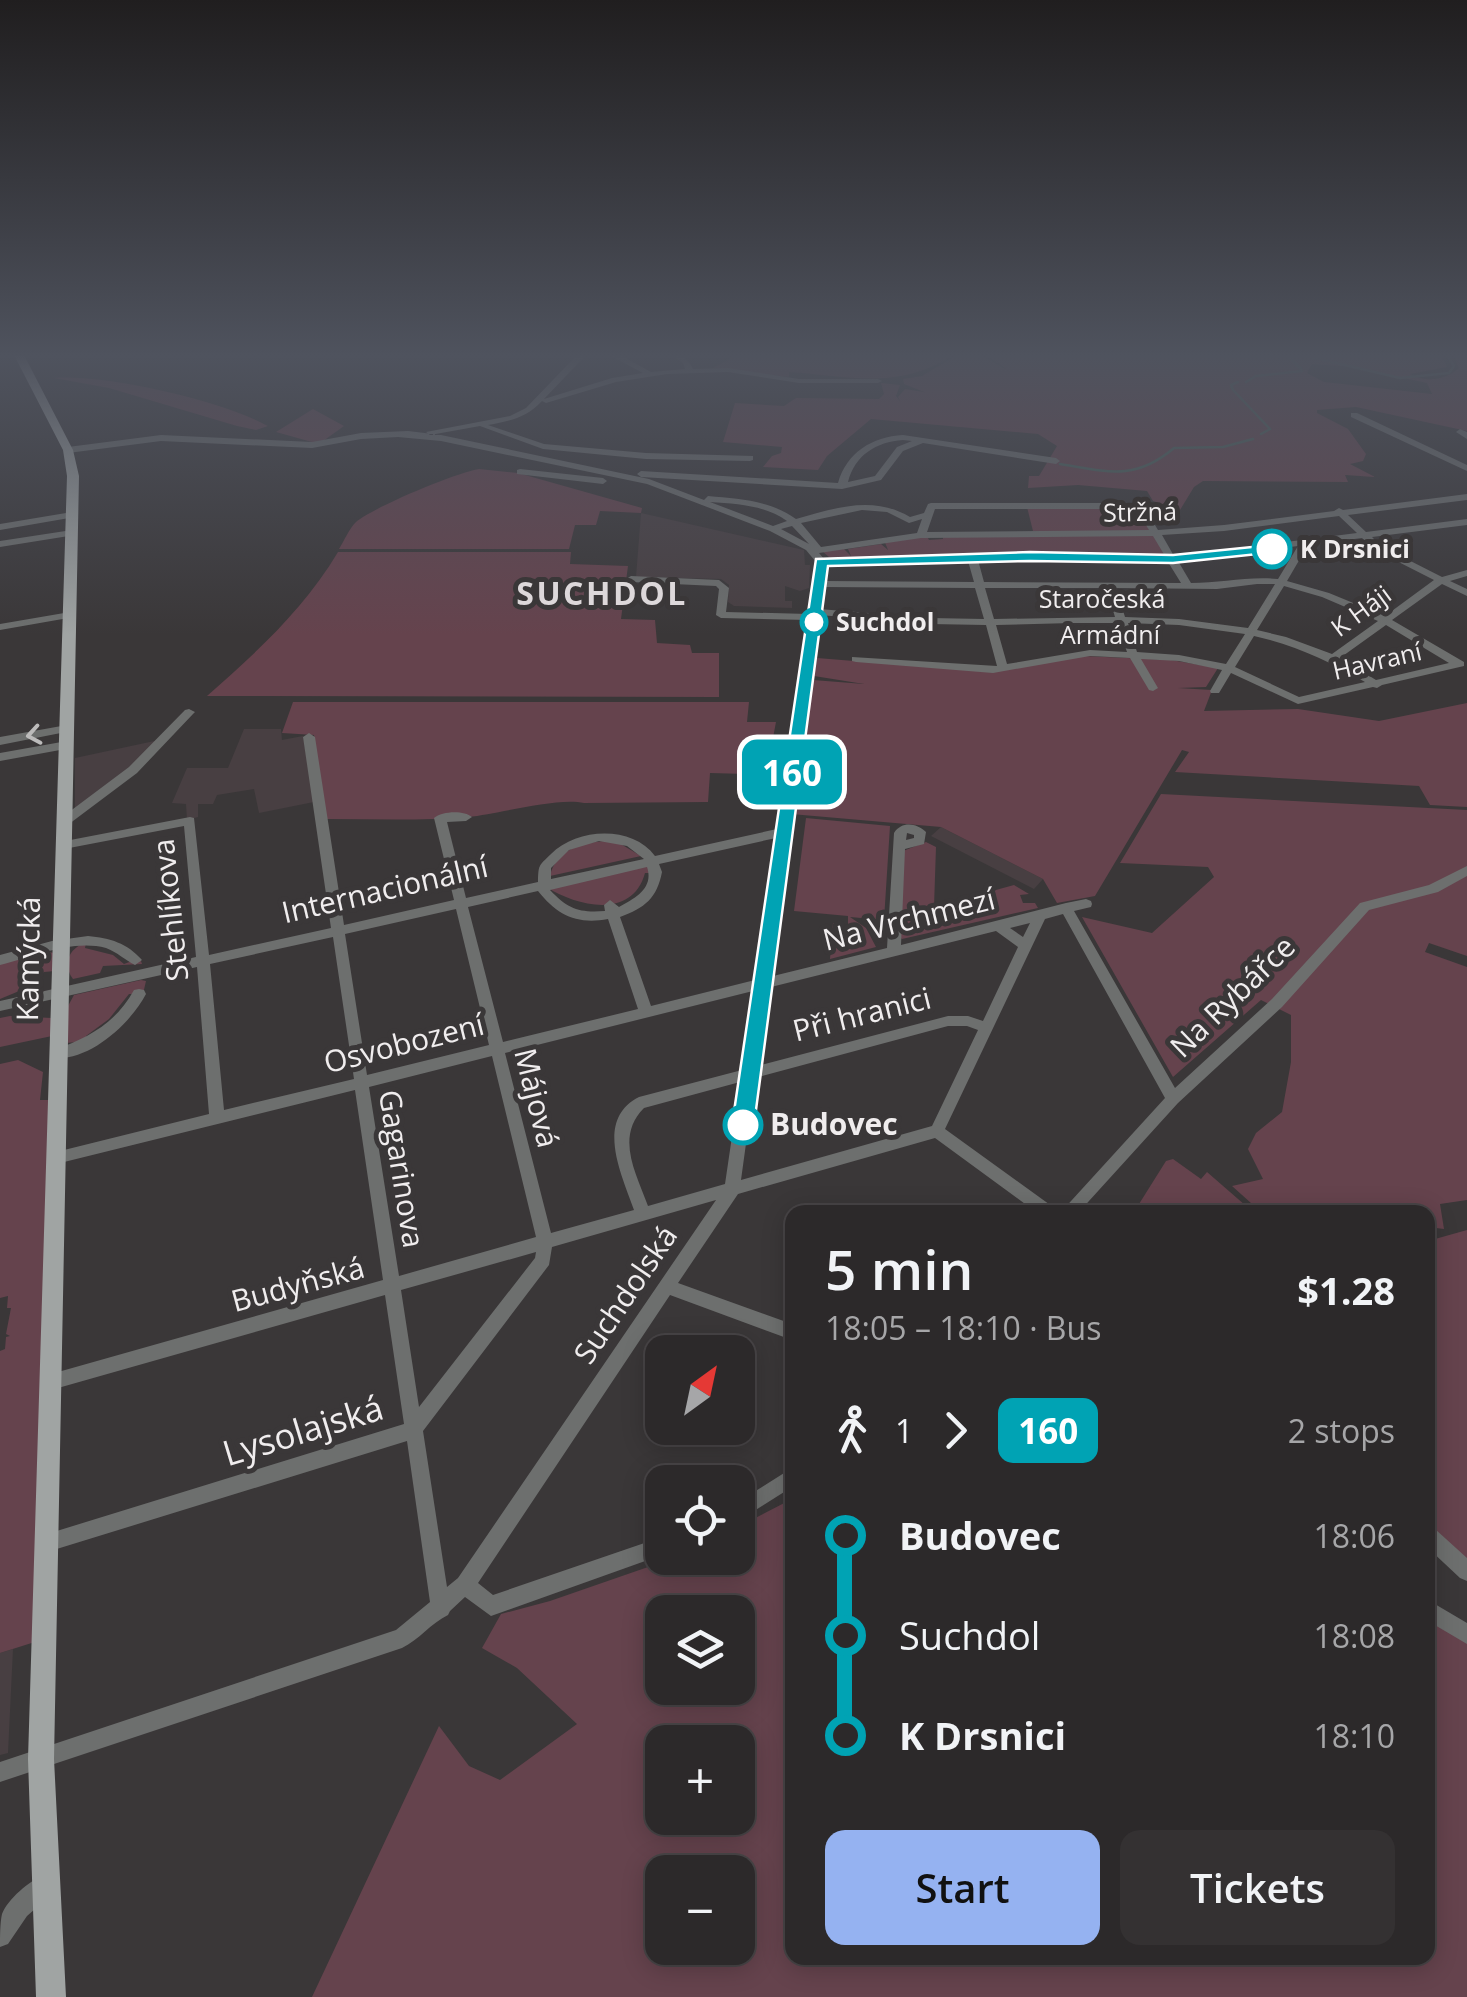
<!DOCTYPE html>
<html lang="en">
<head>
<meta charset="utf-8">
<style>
  body { margin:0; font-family:"Open Sans",sans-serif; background:#343132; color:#f1f3f6; height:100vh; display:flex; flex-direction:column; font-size:38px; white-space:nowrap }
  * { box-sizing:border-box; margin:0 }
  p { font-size:32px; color:#a6a6a8 }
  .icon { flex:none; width:55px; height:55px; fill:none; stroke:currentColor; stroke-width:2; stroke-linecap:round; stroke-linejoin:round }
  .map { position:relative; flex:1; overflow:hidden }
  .side { position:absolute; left:785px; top:1205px; width:650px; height:760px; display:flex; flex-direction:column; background:#2c292a; border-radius:20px; box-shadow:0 5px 25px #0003,0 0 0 2px #484547 }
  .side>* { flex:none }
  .badge { padding:0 20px; border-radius:15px; font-size:35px; line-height:65px }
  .needle { width:65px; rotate:33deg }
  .buttons { position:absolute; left:645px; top:1335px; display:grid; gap:20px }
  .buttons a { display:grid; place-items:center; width:110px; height:110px; border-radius:20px; background:#2c292a; box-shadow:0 5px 25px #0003,0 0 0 2px #484547; font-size:50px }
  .map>.badge { position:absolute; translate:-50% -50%; box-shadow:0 0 0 5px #fff }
  .legs { display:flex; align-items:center; gap:15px; height:110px; padding:0 40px; font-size:32px }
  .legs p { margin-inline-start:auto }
  .head { display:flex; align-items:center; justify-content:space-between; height:170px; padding:0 40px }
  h1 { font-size:55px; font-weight:600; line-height:75px }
  .button { display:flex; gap:20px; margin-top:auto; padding:20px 40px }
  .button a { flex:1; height:115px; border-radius:20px; background:#95b2f1; color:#111; font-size:40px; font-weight:600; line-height:115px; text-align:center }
  .button a+a { background:#343132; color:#f1f3f6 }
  ul { padding:0 40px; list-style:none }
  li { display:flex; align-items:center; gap:35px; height:100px; font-size:38px }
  li i { display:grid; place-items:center; width:15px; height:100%; margin:0 12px; background:currentColor }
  li i::after { content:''; width:25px; height:25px; margin:-12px; border:8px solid; border-radius:50%; background:#2c292a }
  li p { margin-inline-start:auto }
  li:first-child i { background:linear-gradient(#0000 50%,currentColor 0) }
  li:last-child i { background:linear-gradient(currentColor 50%,#0000 0) }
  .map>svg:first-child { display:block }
  .built { fill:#483f42 }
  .green { fill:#65434d; fill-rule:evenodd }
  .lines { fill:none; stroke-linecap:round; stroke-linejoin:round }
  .stream { stroke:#4a615c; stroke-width:2.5 }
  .minor { fill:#6d6f6e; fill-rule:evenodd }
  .major { fill:#a0a4a3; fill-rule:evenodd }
  .oneway { stroke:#bcbbbb }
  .line-1 { fill:#00a3b4; stroke:#fff; stroke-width:2.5 }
  .stop-1-dot { fill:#fff; stroke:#00a3b4; stroke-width:5 }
  .labels { text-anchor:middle; stroke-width:10; stroke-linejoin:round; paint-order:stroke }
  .far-street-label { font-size:25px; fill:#f0edee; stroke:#3a3738 }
  .far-stop-label { font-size:25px; font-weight:bold; fill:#f0edee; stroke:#3a3738; text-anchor:start }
  .street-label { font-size:30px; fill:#f0edee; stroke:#3a3738 }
  .stop-label { font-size:30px; font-weight:bold; fill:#f0edee; stroke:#3a3738; text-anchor:start }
  .far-district-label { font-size:32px; font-weight:bold; letter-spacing:2.5px; fill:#ddd8da; stroke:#3a3738 }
  .near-street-label { font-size:35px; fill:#f0edee; stroke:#3a3738 }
</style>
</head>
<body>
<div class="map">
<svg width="1467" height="1997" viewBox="0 0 1467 1997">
  <rect width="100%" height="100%" fill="#3a3738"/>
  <path class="built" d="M 641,513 L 804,550 L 805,565 L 810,565 L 809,588 L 800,591 L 785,586 L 785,601 L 792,601 L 792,608 L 734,606 L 728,602 L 729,585 L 721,579 L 636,577 Z
    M 244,729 L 281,729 L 282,740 L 303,736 L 314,802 L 259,813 L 254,789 L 217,795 L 213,804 L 198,804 L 198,817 L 187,820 L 186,804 L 172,803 L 187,768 L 228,768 Z
    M 159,740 L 140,760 L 75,814 L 75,758 Z
    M 941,827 L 1043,879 L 1034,889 L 931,836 Z
    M 13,1649 L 8,1753 L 0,1755 L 0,1653 Z"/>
  <path class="green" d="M 737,355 L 954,355 C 896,391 850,376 789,372 L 789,377 L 713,368 Z
    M 957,355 L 981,355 L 1009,371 L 986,355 L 1441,355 L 1447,367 L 1410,374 C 1426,383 1446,380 1459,368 L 1453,355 L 1467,355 L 1467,431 L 1356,407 L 1317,410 L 1317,413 L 1348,429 L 1366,454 L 1363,461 L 1350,464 L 1375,477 L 1345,475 L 1348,482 L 1203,481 L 1194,487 L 1180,510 L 1153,501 L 1147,491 L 1078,485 L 1028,488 L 1029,476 L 1039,476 L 1057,446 L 1038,434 L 871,419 L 827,456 L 818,470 L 763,467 L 772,456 L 781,453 L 782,447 L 723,442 L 735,403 L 784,406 L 796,398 L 879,399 L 884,394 L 881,383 L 900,385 L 896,396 L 900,401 L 898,397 L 905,389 L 924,392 L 904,384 L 903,379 L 922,376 ZM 1312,364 L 1353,367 L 1427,383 L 1432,394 L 1324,382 L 1307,373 Z
    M 54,378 C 106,374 223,401 268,426 L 256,430 L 237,426 L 109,388 Z
    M 313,409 L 344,426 L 319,444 L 276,432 Z
    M 479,469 L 518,473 L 642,508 L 641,513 L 600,511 L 596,525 L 575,525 L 569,549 L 339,549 C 344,541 349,529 356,522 C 374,507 455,473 479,469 Z
    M 1027,507 L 1136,507 L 1152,532 L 1033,531 Z
    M 1155,535 L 1165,556 L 850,561 L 829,557 L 822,551 L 844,549 L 851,556 L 848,549 L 881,544 L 888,550 L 884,540 L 927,536 L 929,540 L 943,539 L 943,536 Z
    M 338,552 L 571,552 L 570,564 L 628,566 L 621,619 L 655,620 L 657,643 L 690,645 L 692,653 L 719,653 L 719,697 L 207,696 C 256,653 304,609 338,552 Z
    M 1083,656 L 1171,660 L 1218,668 L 1206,687 L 1178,688 L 1212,690 L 1204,711 L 1298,709 L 1379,721 L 1467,703 L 1467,807 L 1430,805 L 1419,786 L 1175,772 L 1189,752 L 1182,750 L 1095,896 L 1057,903 L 1043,879 L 941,827 L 791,814 L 813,680 L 864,684 L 814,676 L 817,658 L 990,672 Z
    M 293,702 L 749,702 L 747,722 L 776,722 L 772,743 L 787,744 L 785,775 L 710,773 L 708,802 L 584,803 C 557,797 500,814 468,817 C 421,821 373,819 326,819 L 314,735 L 282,733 Z
    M 1161,794 L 1467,810 L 1467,956 L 1429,943 L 1425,952 L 1467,967 L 1467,1200 L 1440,1204 L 1444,1229 L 1428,1227 L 1428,1212 L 1261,1212 L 1232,1186 L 1263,1179 L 1248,1149 L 1256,1133 L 1282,1112 L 1291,1062 L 1291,1015 L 1261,1000 L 1173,1077 L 1082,917 L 1152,933 L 1214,877 L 1208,867 L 1120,863 Z
    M 806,818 L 890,826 L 884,920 L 850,917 L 866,928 L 876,947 L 830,959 L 833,923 L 848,927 L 848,916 L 794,911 Z
    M 604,841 L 619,843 L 641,856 L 550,876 C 556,850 580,843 604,841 Z
    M 926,842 L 936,847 L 934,907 L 1014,885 L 1029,894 L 1020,895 L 1023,903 L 1035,903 L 1038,908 L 902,939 L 898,936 L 903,851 Z
    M 649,866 L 651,873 L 645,873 C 632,921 575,905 548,888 Z
    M 86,943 L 85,948 L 113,955 L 124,964 L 140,958 L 142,964 L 103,966 L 100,973 L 73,979 C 62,965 69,947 86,943 Z
    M 49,952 L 54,953 L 55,971 L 44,972 L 36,984 L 0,999 L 0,963 Z
    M 141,980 L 146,981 L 143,994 L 129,994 L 109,1019 L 86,1036 L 88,1041 L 66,1043 L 68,1006 L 74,995 Z
    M 10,1016 L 52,1018 L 52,1036 L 0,1047 L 0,1018 Z
    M 18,1060 L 43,1072 L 40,1100 L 48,1100 L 52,1195 L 38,1641 L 0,1653 L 0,1351 L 5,1349 L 6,1337 L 10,1336 L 6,1334 L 11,1308 L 7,1308 L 8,1296 L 0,1298 L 0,1064 Z
    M 1173,1159 L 1201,1179 L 1207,1172 L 1253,1212 L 1134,1212 L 1166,1161 Z
    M 1467,1230 L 1467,1566 L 1428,1544 L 1428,1241 Z
    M 792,1499 L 792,1958 L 1428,1958 L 1428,1614 L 1467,1636 L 1467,1997 L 312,1997 L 439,1726 L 469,1766 L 500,1780 L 577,1724 L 517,1668 L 482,1648 L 501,1614 L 550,1601 L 674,1558 L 738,1558 L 738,1527 ZM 662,1612 L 738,1612 L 738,1688 L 662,1688 ZM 662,1742 L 738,1742 L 738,1818 L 662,1818 ZM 662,1872 L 738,1872 L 738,1948 L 662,1948 Z"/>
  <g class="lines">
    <path class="stream" d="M 1287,355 L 1301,369
      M 1302,355 L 1400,378 L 1449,373 L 1454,366 L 1447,355
      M 1238,382 L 1231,385 L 1233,390 L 1270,429 L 1261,434
      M 1246,382 L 1256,376 L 1302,371
      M 1060,464 C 1108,472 1135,481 1174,448 L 1223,447 L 1253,439"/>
    <path class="minor" d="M 577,355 L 586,355 L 544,399 L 612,378 L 643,373 L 609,355 L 620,355 L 651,372 L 685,369 L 683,363 L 671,355 C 683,355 688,358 693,369 L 728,368 L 799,379 L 878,379 L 882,381 L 878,383 L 799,383 L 728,372 L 667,374 L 616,382 L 546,403 L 542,401 C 526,418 510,421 488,425 L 544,444 L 646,453 L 753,456 L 753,460 L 750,461 L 646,459 L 543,449 L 480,426 L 430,435 L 426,432 L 510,416 L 526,408 Z
      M 1351,413 L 1357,413 L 1467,465 L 1467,471 L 1351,417 Z
      M 1460,429 L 1467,432 L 1467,439 L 1456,432 Z
      M 408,431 L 441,435 L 649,479 L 704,500 L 708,496 C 740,499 769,500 796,519 C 835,508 873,495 910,517 L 924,513 L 928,504 L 931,503 L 1139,503 L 1142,504 L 1158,530 L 1224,525 L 1334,511 L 1339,508 L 1343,510 L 1467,494 L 1467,500 L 1348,515 L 1366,532 L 1467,519 L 1467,525 L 1372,537 L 1381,546 L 1442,577 L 1467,570 L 1467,576 L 1450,581 L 1467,589 L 1467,596 L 1442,584 L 1392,620 L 1464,662 L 1464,666 L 1382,685 L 1377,688 L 1373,687 L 1298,704 L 1231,673 L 1219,693 L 1211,693 L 1210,691 L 1222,670 L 1179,661 L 1141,659 L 1158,688 L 1153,691 L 1149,690 L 1130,658 L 1090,656 L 993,673 L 856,662 L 852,661 L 852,657 L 997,666 L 986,625 L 930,624 L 819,615 L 769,977 L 887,948 L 894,833 C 902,821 916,823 926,832 L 924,844 L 905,849 L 901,945 L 1066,903 L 1086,899 L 1091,901 L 1092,904 L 1091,907 L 1074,911 L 1175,1088 L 1272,999 L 1360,903 L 1429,885 L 1467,866 L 1467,876 L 1438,892 L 1369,910 L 1282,1007 L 1178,1103 L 1079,1212 L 1061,1212 L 1165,1098 L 1063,914 L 1045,919 L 945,1129 L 1053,1207 L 1055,1212 L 1036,1212 L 935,1138 L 738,1194 L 678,1283 L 792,1324 L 792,1340 L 670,1295 L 478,1583 L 493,1595 L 662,1537 L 662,1555 L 491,1616 L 465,1597 L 450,1611 L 448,1615 C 431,1623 419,1640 402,1648 L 0,1782 L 0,1762 L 396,1630 L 430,1602 L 407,1441 L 47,1552 L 40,1550 L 38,1543 L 40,1536 L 47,1534 L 404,1424 L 385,1295 L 51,1390 L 45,1388 L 42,1382 L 45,1376 L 51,1374 L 383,1280 L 355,1090 L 56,1164 L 51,1163 L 48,1158 L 51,1153 L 56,1152 L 209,1114 L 197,967 L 0,1011 L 0,1001 L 196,957 L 184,826 L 64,849 L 58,845 L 60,842 L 190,817 L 194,818 L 209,955 L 331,928 L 303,737 L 309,733 L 315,737 L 344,925 L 454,900 L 434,818 C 442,811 464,810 472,817 L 466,821 L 447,822 L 466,898 L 538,882 C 538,879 538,868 540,866 C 540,864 550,855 551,854 C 577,828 632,825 655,856 L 777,829 L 808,620 L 721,618 L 716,615 L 719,589 L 716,586 L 631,582 L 626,579 L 631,576 L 719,580 L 729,588 L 726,612 L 809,614 L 816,562 L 806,550 L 770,531 L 647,484 L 441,441 L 398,437 L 361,439 L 312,448 L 161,441 L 68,453 L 64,450 L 68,447 L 161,435 L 312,442 L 361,433 ZM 710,502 C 738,504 764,505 787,521 L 773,526 ZM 935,509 L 1136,509 L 1149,530 L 927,532 ZM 862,510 L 887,512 L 909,523 L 922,519 L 917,533 L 821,547 L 801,523 ZM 1339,516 L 1357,533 L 1174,556 L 1162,535 L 1224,531 ZM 792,526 L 809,544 L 781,529 ZM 1153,536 L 1165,556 L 1030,553 L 824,559 L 819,553 L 921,538 ZM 1362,538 L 1375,550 L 1434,580 L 1385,616 L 1329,593 L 1287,581 L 1308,545 ZM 1298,546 L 1278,579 C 1249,576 1220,583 1191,583 L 1178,561 ZM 1030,559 L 1168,562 L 1181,583 L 984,582 L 978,560 ZM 968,561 L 974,582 L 823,581 L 825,565 ZM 1257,584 L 1275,584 L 1248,628 L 1179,619 L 1125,617 L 1116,588 L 1217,589 ZM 1284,586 L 1322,597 L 1378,621 L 1332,654 L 1286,637 L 1257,630 ZM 822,587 L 975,588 L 984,619 L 930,618 L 819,609 ZM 985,588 L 1106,588 L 1115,617 L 994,619 ZM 1072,623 L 1117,623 L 1127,652 L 1090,650 L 1007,664 L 996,625 ZM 1128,623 L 1179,625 L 1245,634 L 1226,664 L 1179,655 L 1137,652 ZM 1386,625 L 1449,663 L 1376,680 L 1340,658 ZM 1254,636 C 1295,645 1329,661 1365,682 L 1299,697 L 1235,667 ZM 907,833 L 914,835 L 914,838 L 906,840 ZM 776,838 L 755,980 L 651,1006 L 620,917 C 645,908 657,898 662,872 L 659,864 ZM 599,841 L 627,846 L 644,859 L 551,879 L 551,868 L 569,850 ZM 647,867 C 654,888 636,898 619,907 L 610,900 L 604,905 L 605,911 C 579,913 568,909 550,890 ZM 538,891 C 557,915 577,925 608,919 L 638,1009 L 503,1042 L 468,907 ZM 456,909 L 489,1045 L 367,1075 L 345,934 ZM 1030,923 L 1023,937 L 1010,928 ZM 996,931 L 1018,947 L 983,1021 L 968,1016 L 948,1016 L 757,1066 L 767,988 ZM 333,937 L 354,1079 L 224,1110 L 210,964 ZM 753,991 L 742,1070 L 639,1097 C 594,1120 622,1175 634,1210 L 551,1233 L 505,1053 ZM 948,1026 L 967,1026 L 978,1030 L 932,1126 L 741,1180 L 755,1078 ZM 492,1056 L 536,1237 L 399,1276 L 369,1087 ZM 740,1082 L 725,1184 L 648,1206 C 636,1173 615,1137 644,1108 ZM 716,1200 L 458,1578 L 447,1587 L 423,1431 L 549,1265 L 552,1247 ZM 536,1252 L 535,1258 L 419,1407 L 401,1290 Z
      M 903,435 L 1056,458 L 1060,461 L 1056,464 L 923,443 L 903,451 L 881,480 L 842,489 L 641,477 L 637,474 L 641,471 L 838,483 C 847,452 872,437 903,435 ZM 903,440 L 912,441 L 897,447 L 875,476 L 848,482 C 855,455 876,442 903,440 Z
      M 520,469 L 603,478 L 607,481 L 603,484 L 517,474 L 517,470 Z
      M 72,512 L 75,513 L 75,517 L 0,530 L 0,524 Z
      M 72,530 L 75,531 L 75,535 L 0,547 L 0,541 Z
      M 70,612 L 75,615 L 74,617 L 0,630 L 0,624 Z
      M 189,709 L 195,712 L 193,714 L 137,773 L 69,824 L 61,824 L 59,821 L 61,818 L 129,767 L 185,710 Z
      M 67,725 L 71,727 L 71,731 L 0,745 L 0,737 Z
      M 67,741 L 73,745 L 71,748 L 0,761 L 0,753 Z
      M 88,936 C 110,938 127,943 142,960 L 135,965 C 125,960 117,952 106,948 C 72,939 33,957 0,965 L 0,955 L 52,941 Z
      M 139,989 L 144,990 L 146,994 C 130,1024 90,1061 54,1058 L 52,1054 L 54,1050 C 88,1038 116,1023 134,990 Z
      M 792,1468 L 792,1487 L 738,1521 L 738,1502 Z
      M 1428,1527 L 1435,1529 L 1467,1558 L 1467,1581 L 1460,1578 L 1428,1548 Z
      M 1428,1600 L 1467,1623 L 1467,1644 L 1428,1621 Z
      M 44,1875 L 52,1878 L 55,1886 L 52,1894 L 27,1916 L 8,1944 L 0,1947 C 0,1937 0,1923 2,1914 C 8,1899 29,1881 44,1875 Z"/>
    <path class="major" d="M 14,355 L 24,355 L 73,450 L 79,476 L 54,1759 L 66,1997 L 36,1997 L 28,1759 L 67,476 L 63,450 Z"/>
  </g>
  <defs><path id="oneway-chevron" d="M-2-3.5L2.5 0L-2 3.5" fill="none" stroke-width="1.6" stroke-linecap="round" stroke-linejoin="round" transform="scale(2.5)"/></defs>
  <use class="oneway" href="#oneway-chevron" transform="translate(34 735) rotate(170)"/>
  <linearGradient id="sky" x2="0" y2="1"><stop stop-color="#201e1f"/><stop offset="0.56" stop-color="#4f535e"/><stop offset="1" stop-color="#4f535e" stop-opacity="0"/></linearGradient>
  <rect width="1467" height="635" fill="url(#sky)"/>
  <path class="line-1" d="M 1272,545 L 1279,549 L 1277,552 L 1173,563 L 1030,561 L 828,566 L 754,1125 L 751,1132 L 736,1132 L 732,1125 L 816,559 L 1030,552 L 1173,555 Z"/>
  <g class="stop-1-dot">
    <circle cx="1272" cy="549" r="18"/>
    <circle cx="814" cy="622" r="12"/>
    <circle cx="743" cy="1125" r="18"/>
  </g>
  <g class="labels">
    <g class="far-street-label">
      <text transform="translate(1140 512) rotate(-1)" y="9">Stržná</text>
      <text x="1102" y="608">Staročeská</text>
      <text transform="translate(1361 611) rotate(-36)" y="9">K Háji</text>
      <text x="1110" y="644">Armádní</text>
      <text transform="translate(1377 661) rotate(-13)" y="9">Havraní</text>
    </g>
    <g class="far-stop-label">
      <text x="1300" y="558">K Drsnici</text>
      <text x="836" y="631">Suchdol</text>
    </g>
    <g class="street-label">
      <text transform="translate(385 890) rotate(-13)" y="10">Internacionální</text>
      <text transform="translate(171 910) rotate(-96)" y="10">Stehlíkova</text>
      <text transform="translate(909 920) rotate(-14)" y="10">Na Vrchmezí</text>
      <text transform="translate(29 959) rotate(-89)" y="10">Kamýcká</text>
      <text transform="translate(1233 997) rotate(-44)" y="10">Na Rybářce</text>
      <text transform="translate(862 1015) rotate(-14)" y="10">Při hranici</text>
      <text transform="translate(404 1044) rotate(-14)" y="10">Osvobození</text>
      <text transform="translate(536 1098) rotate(76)" y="10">Májová</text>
      <text transform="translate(401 1169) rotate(81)" y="10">Gagarinova</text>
      <text transform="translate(298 1285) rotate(-15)" y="10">Budyňská</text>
      <text transform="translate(626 1295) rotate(-56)" y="10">Suchdolská</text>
    </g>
    <g class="stop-label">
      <text x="770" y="1135">Budovec</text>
    </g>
    <g class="far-district-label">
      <text x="602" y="605">SUCHDOL</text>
    </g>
    <g class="near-street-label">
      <text transform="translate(303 1431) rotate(-17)" y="12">Lysolajská</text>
    </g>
  </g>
</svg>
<div class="buttons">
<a><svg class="needle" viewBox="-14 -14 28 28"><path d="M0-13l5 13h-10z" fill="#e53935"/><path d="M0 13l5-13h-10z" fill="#a6a6a8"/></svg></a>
<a><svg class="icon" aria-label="locate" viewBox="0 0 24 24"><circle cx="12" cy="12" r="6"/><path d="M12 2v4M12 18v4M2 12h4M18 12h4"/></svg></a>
<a><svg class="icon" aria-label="layers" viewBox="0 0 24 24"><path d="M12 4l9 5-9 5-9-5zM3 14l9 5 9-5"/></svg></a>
<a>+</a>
<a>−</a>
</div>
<b class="badge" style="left:792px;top:772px;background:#00a3b4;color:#fff">160</b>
<section class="side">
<div class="head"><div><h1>5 min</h1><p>18:05 – 18:10 · Bus</p></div><b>$1.28</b></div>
<div class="legs"><svg class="icon" aria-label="walk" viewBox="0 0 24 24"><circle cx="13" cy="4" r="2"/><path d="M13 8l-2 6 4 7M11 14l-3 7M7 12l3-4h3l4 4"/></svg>1<svg class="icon" aria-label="forward" viewBox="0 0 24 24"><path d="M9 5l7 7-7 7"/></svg><b class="badge" style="background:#00a3b4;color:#fff">160</b><p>2 stops</p></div>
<ul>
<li><i style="color:#00a3b4"></i><b>Budovec</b><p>18:06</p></li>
<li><i style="color:#00a3b4"></i><span>Suchdol</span><p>18:08</p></li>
<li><i style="color:#00a3b4"></i><b>K Drsnici</b><p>18:10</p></li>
</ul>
<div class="button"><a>Start</a><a>Tickets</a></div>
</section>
</div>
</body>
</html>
